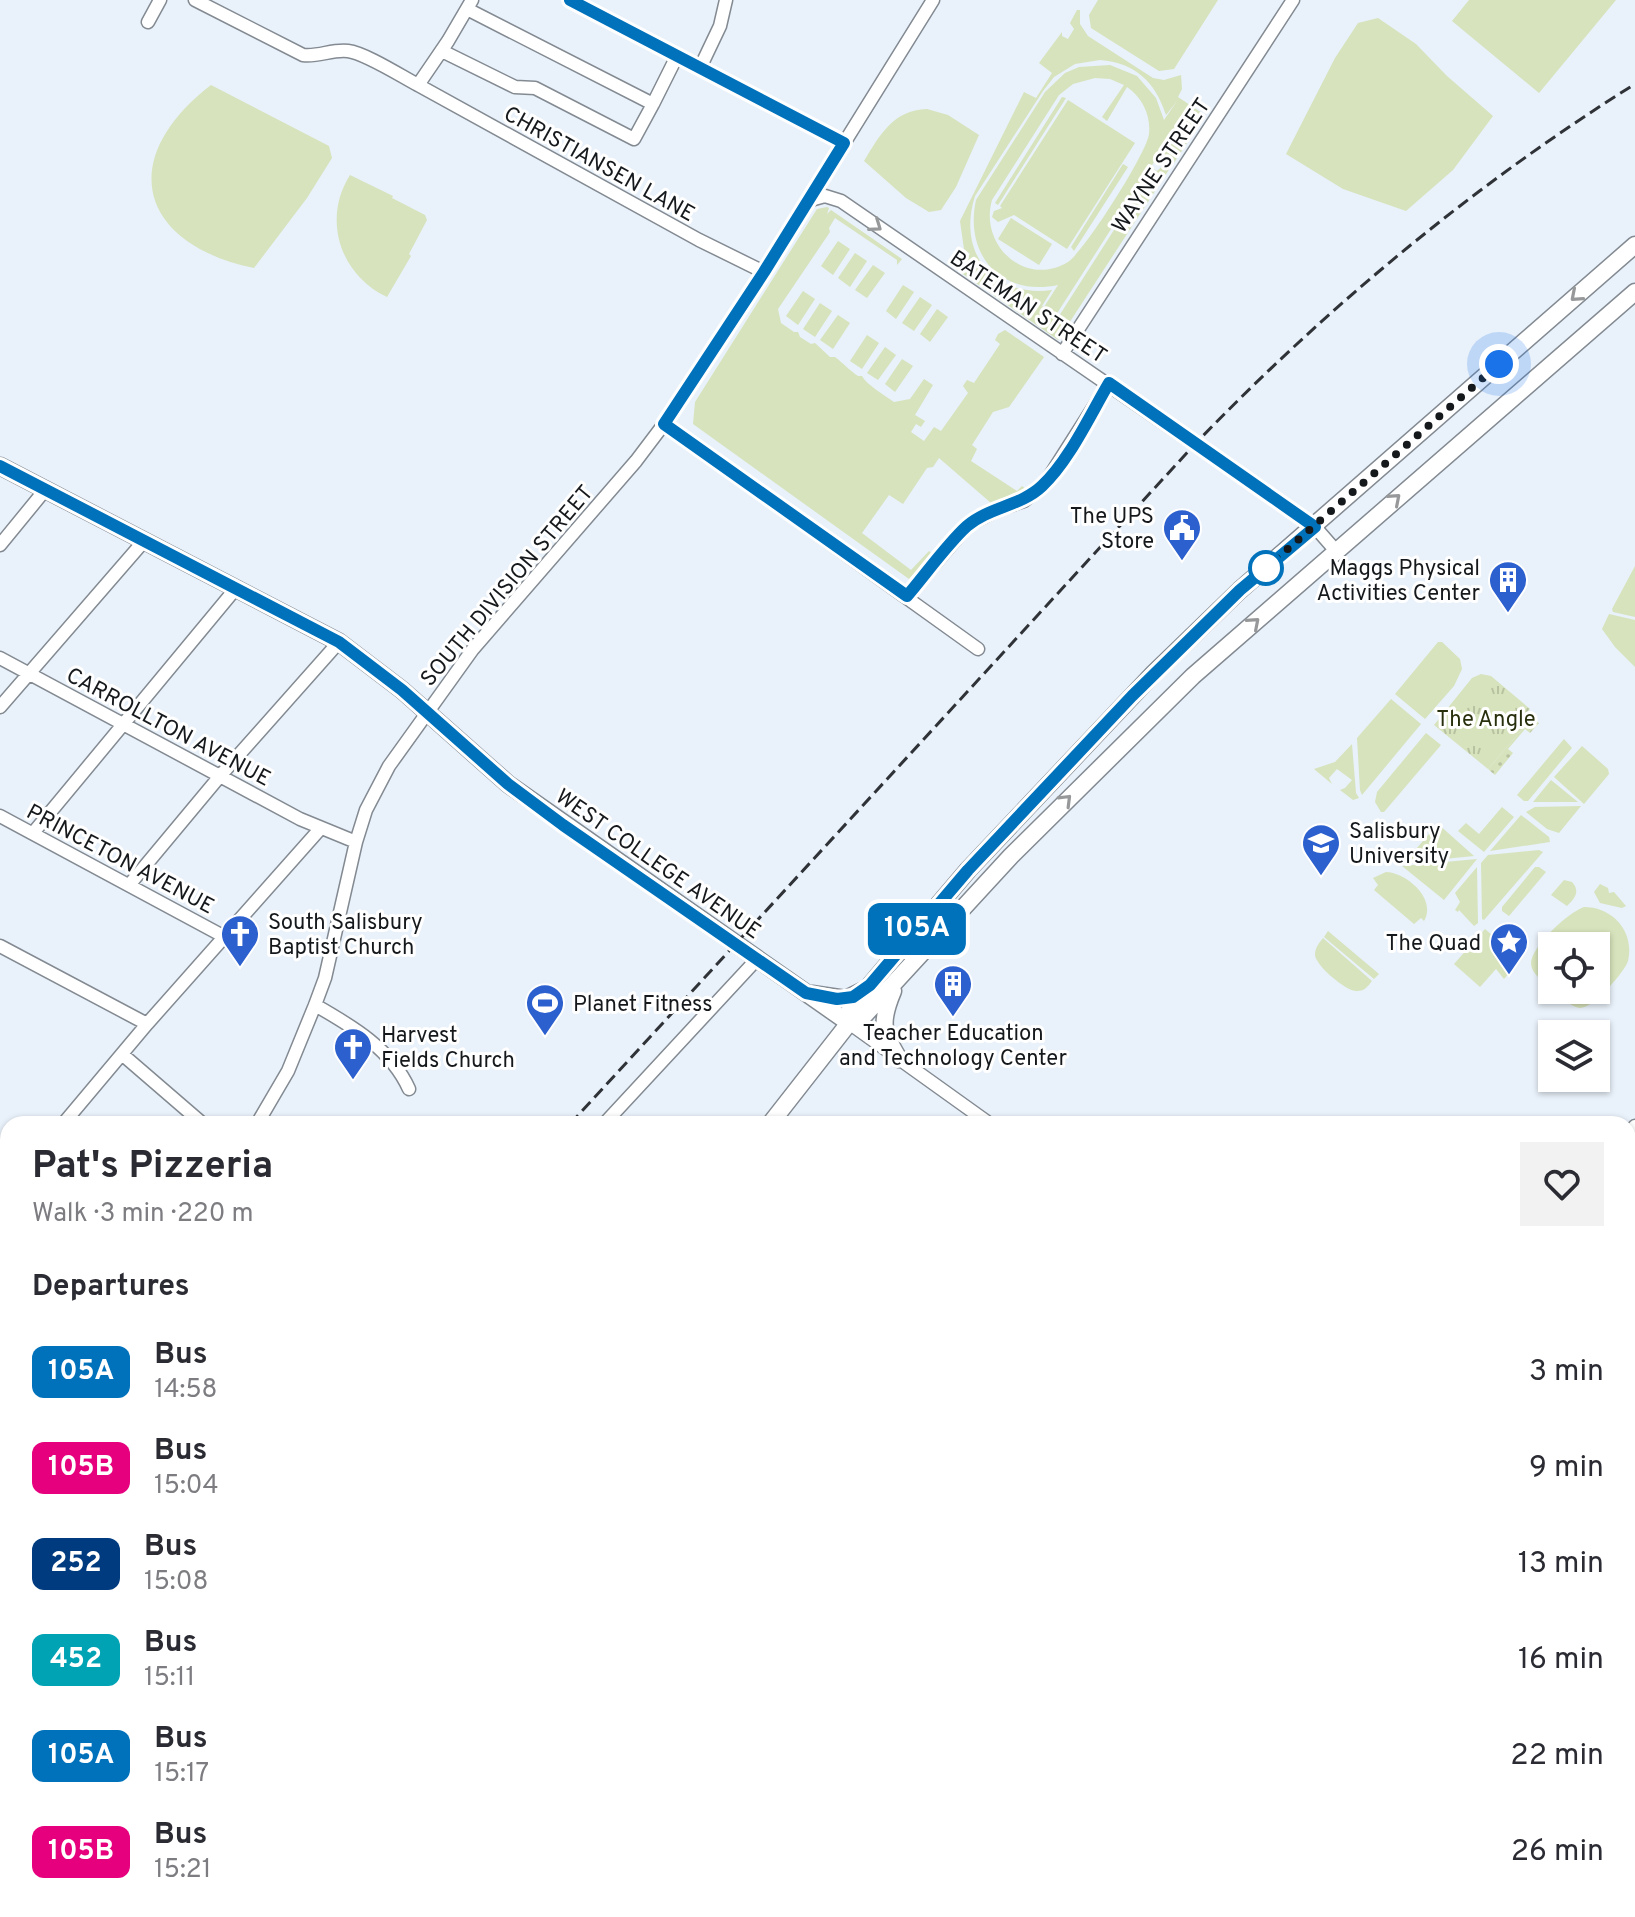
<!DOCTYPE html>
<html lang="en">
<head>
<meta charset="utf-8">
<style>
  body { margin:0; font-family:Overpass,sans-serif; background:#f2f2f3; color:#2b2b33; height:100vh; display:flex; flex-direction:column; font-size:30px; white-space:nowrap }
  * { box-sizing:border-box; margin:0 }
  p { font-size:26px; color:#7c7c81 }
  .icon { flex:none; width:44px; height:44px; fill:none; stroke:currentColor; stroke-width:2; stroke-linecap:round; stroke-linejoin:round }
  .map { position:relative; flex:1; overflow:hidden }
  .panel { position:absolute; left:0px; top:1116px; width:1636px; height:802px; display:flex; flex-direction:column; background:#fff; border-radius:24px 24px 0 0; box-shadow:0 2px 6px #0004 }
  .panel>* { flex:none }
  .badge { padding:0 16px; border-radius:12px; font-size:28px; line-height:52px }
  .fabs { position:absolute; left:1538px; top:932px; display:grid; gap:16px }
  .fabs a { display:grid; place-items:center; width:72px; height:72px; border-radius:0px; background:#fff; box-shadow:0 2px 6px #0004; font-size:40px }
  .you { position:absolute; width:40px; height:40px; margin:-20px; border:6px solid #fff; border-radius:50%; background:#1a73e8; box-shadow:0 0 0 12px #1a73e833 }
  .map>.badge { position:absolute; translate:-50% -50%; box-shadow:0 0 0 4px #fff }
  h2 { padding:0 32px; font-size:30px; line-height:72px }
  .round { display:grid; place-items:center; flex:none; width:84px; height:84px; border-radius:0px; background:#f2f2f3 }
  .head { display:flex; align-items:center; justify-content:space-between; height:136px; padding:0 32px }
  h1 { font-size:38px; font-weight:700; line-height:60px }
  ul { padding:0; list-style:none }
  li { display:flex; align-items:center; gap:24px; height:96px; padding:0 32px }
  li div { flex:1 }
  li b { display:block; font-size:30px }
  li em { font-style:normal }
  li .badge { min-width:88px; font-weight:700; text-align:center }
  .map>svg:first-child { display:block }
  .grass { fill:#d7e3bc; fill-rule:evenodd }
  .park { fill:url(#park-tufts) }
  .garden { fill:url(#garden-dots) }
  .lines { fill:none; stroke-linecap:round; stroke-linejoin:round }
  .minor-casing { stroke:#838a92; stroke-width:15 }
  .major-casing { stroke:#838a92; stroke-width:19 }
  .minor { stroke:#fff; stroke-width:12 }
  .major { stroke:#fff; stroke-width:16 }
  .rail { stroke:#2f3337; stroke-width:3; stroke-dasharray:12 6; stroke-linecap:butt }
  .oneway { stroke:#969899 }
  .line-casing { stroke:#fff; stroke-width:18 }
  .line { stroke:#0072bc; stroke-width:12 }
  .walk { stroke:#16191c; stroke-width:8; stroke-dasharray:0 14.4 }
  .stop-dot { fill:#fff; stroke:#0072bc; stroke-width:4 }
  .labels { text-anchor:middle; stroke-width:6; stroke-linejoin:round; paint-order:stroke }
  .street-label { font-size:22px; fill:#16191c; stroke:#fff }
  .poi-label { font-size:22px; fill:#16191c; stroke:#fff; text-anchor:start }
  .park-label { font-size:22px; fill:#272f0c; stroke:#fff }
</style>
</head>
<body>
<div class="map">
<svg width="1635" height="1917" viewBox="0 0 1635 1917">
  <defs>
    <pattern id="park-tufts" width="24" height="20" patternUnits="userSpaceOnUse" patternTransform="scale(2)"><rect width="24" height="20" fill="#d7e3bc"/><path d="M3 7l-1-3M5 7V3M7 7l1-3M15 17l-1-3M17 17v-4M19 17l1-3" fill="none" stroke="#b8c2a1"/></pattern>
    <pattern id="garden-dots" width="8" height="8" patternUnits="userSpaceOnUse" patternTransform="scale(2)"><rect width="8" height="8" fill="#d7e3bc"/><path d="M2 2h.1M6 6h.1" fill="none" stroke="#b8c2a1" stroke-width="1.8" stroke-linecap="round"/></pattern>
  </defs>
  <rect width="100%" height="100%" fill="#e9f1fa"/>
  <path class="grass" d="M 1098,0 L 1218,0 L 1174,69 L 1159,71 L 1091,28 L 1089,15 Z
    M 1469,0 L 1616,0 L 1539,93 L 1452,21 Z
    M 1077,10 L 1080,10 L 1080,24 L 1088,36 L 1153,78 L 1164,80 L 1181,75 L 1182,89 L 1178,97 L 1205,115 L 1172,166 L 1166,162 L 1161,163 L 1158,161 L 1191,110 L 1188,109 L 1056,315 L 1059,316 L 1153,169 L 1157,171 L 1165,164 L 1170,168 L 1058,340 L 947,263 L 951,257 L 962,264 L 970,254 L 964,249 L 960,221 L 1024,92 L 1036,98 L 1052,73 L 1039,63 L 1062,32 L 1062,36 L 1068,39 L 1074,29 L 1070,23 ZM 1100,60 C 1135,63 1155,81 1166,115 L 1177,101 L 1164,120 L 1156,98 L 1137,76 L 1110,65 L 1079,67 L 1065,73 L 1045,92 L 976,200 C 964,255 1001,297 1058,285 L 1044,307 L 1042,306 L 1052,290 C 992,298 957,252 975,196 L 1043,91 L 1054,77 L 1075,64 ZM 1095,78 L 1110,79 L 1124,85 L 1102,117 L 1107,121 L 1127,87 C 1143,98 1151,116 1149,134 C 1147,153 1084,252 1068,262 C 1025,288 979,245 992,200 L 1059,95 L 1073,84 Z
    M 1378,18 L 1416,44 L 1447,76 L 1493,116 L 1453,170 L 1406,211 L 1343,189 L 1286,154 L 1335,58 L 1358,23 Z
    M 211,85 L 329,146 L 332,158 L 307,198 L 254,268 C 138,244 116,158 211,85 Z
    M 1062,97 L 1066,98 L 998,205 L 995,203 Z
    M 1068,100 L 1135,143 L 1067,249 L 1014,215 L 998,222 L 992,217 L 994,211 L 1002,208 L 1000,206 Z
    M 927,109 L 948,115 L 979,135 L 956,187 L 941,210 L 929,212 L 906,198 L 864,161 C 880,135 893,110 927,109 Z
    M 1123,164 L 1128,167 L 1074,251 L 1071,247 Z
    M 350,175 L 393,196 L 392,198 L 425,215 L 427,220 L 409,254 L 411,256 L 387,297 C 340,275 322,219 350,175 Z
    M 827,207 L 829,208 L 827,214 L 831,210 L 902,259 L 897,265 L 897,260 L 835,218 L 829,228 L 830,232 L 778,309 L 781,323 L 794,332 L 798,332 L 800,337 L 811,344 L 815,343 L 830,357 L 835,357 C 843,363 849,370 858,376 L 862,376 C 867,385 884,395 894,402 L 910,399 L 924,379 L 933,385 L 915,415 L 925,421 L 921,427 L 916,424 L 911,432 L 924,441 L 934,427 L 941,431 L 968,393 L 963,386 L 967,380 L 974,383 L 1000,344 L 995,340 L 998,334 L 1005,330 L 1044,357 L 1009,407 L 993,412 L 972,445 L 977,449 L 971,461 L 1017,491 L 1022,486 L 1027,490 L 991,503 L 939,458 L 933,467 L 927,468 L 903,504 L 889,495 L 862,533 L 911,570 L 929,551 L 932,554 L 909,579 L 693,424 L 695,402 L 817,209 Z
    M 1011,218 L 1052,244 L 1039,265 L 998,239 Z
    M 838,241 L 850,249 L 833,275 L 821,266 Z
    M 855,253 L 867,261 L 850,287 L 838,278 Z
    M 873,265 L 885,273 L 867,298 L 855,290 Z
    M 903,285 L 914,292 L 896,319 L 886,311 Z
    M 803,291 L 815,299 L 798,325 L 786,316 Z
    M 920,297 L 932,305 L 914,331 L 902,323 Z
    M 820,303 L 832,311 L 815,337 L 803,329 Z
    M 937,309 L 948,317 L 930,342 L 920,334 Z
    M 838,315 L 850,323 L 833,349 L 820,340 Z
    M 867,335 L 879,343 L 862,369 L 850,361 Z
    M 885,347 L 896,355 L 878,380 L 867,373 Z
    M 902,359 L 913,366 L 895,392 L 885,384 Z
    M 1635,566 L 1635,617 L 1613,612 L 1612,609 Z
    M 1609,614 L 1635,620 L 1635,667 L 1615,647 L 1602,629 Z
    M 1438,642 L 1442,642 L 1460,659 L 1462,669 L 1454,686 L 1425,719 L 1395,694 Z
    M 1391,699 L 1421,724 L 1362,795 L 1360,790 L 1357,738 Z
    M 1426,733 L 1441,745 L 1384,812 L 1381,812 L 1375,802 L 1377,792 Z
    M 1564,739 L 1572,748 L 1528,801 L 1524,801 L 1517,795 Z
    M 1352,744 L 1356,793 L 1359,798 L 1353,800 L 1340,790 L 1345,788 L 1352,780 L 1337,769 L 1329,778 L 1332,784 L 1314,769 L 1335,762 Z
    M 1582,746 L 1608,769 L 1609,774 L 1584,804 L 1554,777 Z
    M 1551,780 L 1578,802 L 1533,802 Z
    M 1581,806 L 1559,833 L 1547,829 L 1526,812 L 1535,807 Z
    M 1502,807 L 1514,817 L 1484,852 L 1458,831 L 1466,823 L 1479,834 Z
    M 1521,815 L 1549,837 L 1550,842 L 1490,851 Z
    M 1438,824 L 1474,856 L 1404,863 L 1435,827 Z
    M 1539,850 L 1543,852 L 1484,920 L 1482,919 L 1481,863 L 1488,855 Z
    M 1477,859 L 1444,900 L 1402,866 Z
    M 1477,867 L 1478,923 L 1474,926 L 1459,910 L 1458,912 L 1455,910 L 1460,902 L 1455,893 Z
    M 1535,867 L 1539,867 L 1546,872 L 1509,916 L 1502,911 L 1502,907 Z
    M 1386,872 C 1407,873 1437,899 1424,921 L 1421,918 L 1414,924 L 1374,890 L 1378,885 L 1373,878 Z
    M 1564,880 L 1572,882 C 1581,892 1574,899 1567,906 L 1551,895 Z
    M 1600,884 L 1608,888 L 1609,893 L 1614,892 L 1626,906 L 1622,908 L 1600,903 L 1594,892 Z
    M 1584,907 C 1612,907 1635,931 1628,961 C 1624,973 1592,1009 1580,1008 C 1570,1007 1561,996 1554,990 L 1596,990 L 1596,946 L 1552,946 L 1552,988 C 1544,982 1532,975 1531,964 C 1531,946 1569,912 1584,907 Z
    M 1485,929 L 1521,960 L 1504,979 L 1496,969 L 1480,987 L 1454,964 Z
    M 1328,931 L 1379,974 L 1374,979 L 1324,937 Z
    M 1323,938 L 1372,981 C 1368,986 1365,991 1357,991 C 1347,992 1316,966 1315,955 C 1315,948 1319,943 1323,938 Z"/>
  <path class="park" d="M 1481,674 L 1491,676 L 1530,709 L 1527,713 L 1532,718 L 1488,769 L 1434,725 L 1472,678 Z"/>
  <path class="garden" d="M 1532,718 L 1539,723 L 1530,733 L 1525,729 L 1508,749 L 1513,753 L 1495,775 L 1488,769 Z"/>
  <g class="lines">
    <defs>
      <path id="minor" d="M 195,0 L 303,55 C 319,57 332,49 348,51 C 365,53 401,76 418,85 L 448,41 L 472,0
        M 569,0 L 844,143
        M 148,22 L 160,0
        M 442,51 L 515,87 L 535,88 L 634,139 L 653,104 L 467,9
        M 700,68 L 720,26 L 726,0
        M 418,85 L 699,240 L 764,272
        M 653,104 L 677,56
        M 807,201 L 825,196 L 841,201 L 1315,527 L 1336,551
        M 1062,354 L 1293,0
        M 664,424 L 978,649
        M 0,545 L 45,490
        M 907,596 L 968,525 L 997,510 L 1024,501 L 1044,485 L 1109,383
        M 0,658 L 300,819 L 356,842
        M 0,707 L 144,541
        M 0,816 L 223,936
        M 33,833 L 237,587
        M 130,884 L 220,776 L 339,642
        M 0,946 L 147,1024
        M 315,1005 C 352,1026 391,1049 409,1089
        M 849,1023 L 990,1124
        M 123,1055 L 203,1124
        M 63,1124 L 147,1024 L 320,829
        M 257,1124 L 288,1071 L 315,1005 L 325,978 L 356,842 L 366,810 L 389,766 L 473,649 L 636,461 L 664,424 L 764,272 L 933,0
        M 604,1124 L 758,958
        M 1628,1134 L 1635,1126
        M 0,1196 L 8,1187
        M 0,1309 L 8,1300
        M 0,1320 L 8,1327
        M 0,1429 L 8,1420
        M 0,1558 L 8,1565
        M 1628,1584 L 1635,1588
        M 0,1637 L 8,1628
        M 1628,1827 L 1635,1832
        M 0,1898 L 8,1888
        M 218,1910 L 227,1917
        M 730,1910 L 739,1917
        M 958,1910 L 967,1917
        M 1171,1910 L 1181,1917
        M 1451,1910 L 1460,1917
        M 441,1917 L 447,1910
        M 984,1917 L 989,1910"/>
      <path id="major" d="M 0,466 L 339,642 L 402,690 L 508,784 L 849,1023
        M 893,991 C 880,1022 882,1031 899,1059
        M 812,994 L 846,999 L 862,991
        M 849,1023 L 861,1019 L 1011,856 L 1193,676 L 1635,292
        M 770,1124 L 849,1023 L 850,1009 L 968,870 L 1154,673 L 1240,590 L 1635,245
        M 157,1917 L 163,1910"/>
    </defs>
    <use href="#minor" class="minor-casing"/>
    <use href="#major" class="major-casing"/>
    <use href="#minor" class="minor"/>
    <use href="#major" class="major"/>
    <path class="rail" d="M 570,1124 L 1196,443 C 1327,307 1475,184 1635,84
      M 0,1745 L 8,1736"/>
  </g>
  <defs><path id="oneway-chevron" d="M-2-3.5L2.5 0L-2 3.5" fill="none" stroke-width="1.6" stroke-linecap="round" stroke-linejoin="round" transform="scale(2)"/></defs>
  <g class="oneway">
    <use href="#oneway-chevron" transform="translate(876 226) rotate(35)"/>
    <use href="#oneway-chevron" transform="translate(1576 296) rotate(139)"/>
    <use href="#oneway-chevron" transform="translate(1395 499) rotate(-41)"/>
    <use href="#oneway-chevron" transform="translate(1254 623) rotate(-41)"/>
    <use href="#oneway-chevron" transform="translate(1066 800) rotate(-45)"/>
  </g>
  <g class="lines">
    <defs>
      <path id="line" d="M 0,466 L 339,642 L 402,690 L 508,784 L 563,825 L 806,993 L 837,999 L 853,997 L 870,985 L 968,870 L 1132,696 L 1240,590 L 1315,527 L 1109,383 C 1090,415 1069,461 1042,486 C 1021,506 989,507 967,526 C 948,543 925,575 907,596 L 664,424 L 764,272 L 844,143 L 570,0"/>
    </defs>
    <use href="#line" class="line-casing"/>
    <use href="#line" class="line"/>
    <path class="walk" d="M 1266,568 L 1499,364"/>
  </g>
  <defs>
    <symbol id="civic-pin" viewBox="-11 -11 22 30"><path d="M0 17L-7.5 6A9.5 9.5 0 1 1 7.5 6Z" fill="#2c60ce" stroke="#fff"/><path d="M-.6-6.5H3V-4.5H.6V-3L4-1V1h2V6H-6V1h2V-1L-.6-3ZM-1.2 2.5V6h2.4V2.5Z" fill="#fff"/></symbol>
    <symbol id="building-pin" viewBox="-11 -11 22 30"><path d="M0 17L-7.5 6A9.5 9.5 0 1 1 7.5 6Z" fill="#2c60ce" stroke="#fff"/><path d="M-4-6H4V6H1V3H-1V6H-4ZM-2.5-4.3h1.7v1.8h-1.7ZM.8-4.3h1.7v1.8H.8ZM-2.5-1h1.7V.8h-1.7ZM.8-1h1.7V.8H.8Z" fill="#fff"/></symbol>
    <symbol id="university-pin" viewBox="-11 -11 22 30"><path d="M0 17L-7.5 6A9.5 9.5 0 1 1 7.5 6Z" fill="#2c60ce" stroke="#fff"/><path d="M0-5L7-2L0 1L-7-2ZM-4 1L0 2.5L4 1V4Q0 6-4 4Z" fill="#fff"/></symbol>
    <symbol id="church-pin" viewBox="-11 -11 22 30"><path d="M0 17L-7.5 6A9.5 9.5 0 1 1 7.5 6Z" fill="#2c60ce" stroke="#fff"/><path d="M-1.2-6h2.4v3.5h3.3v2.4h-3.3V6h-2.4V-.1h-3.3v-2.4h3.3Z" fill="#fff"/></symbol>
    <symbol id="sight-pin" viewBox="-11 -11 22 30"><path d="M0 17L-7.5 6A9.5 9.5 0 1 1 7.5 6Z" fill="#2c60ce" stroke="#fff"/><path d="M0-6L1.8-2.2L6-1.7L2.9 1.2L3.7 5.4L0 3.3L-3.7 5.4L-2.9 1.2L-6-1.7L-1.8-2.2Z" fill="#fff"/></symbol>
    <symbol id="stadium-pin" viewBox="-11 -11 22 30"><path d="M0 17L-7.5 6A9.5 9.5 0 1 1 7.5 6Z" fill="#2c60ce" stroke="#fff"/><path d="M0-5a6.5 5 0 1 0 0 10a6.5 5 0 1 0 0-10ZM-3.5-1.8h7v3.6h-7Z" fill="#fff"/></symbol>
  </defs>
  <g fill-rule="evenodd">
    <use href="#civic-pin" x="1160" y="506" width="44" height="60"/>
    <use href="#building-pin" x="1486" y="558" width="44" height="60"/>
    <use href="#university-pin" x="1299" y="821" width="44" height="60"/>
    <use href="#church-pin" x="218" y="912" width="44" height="60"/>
    <use href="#sight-pin" x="1487" y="920" width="44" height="60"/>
    <use href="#building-pin" x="931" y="962" width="44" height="60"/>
    <use href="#stadium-pin" x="523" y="981" width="44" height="60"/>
    <use href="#church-pin" x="331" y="1025" width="44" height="60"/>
  </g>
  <circle class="stop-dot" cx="1266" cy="568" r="16"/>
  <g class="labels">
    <g class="street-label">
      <text transform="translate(600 163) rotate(29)" y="8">CHRISTIANSEN LANE</text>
      <text transform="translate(1160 165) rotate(-56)" y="8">WAYNE STREET</text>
      <text transform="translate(1029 306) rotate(34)" y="8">BATEMAN STREET</text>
      <text transform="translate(506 585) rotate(-50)" y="8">SOUTH DIVISION STREET</text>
      <text transform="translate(169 726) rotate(28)" y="8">CARROLLTON AVENUE</text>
      <text transform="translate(121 858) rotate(28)" y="8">PRINCETON AVENUE</text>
      <text transform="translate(659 863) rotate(35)" y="8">WEST COLLEGE AVENUE</text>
    </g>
    <g class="poi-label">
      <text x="1154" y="523" text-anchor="end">The UPS<tspan x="1154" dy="25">Store</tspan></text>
      <text x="1480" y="575" text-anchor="end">Maggs Physical<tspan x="1480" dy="25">Activities Center</tspan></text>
      <text x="1349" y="838">Salisbury<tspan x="1349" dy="25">University</tspan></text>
      <text x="268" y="929">South Salisbury<tspan x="268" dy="25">Baptist Church</tspan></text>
      <text x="1481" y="950" text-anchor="end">The Quad</text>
      <text x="573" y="1011">Planet Fitness</text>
      <text x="953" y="1040" text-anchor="middle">Teacher Education<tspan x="953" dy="25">and Technology Center</tspan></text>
      <text x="381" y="1042">Harvest<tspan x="381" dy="25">Fields Church</tspan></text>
    </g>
    <g class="park-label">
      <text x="1486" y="726">The Angle</text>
    </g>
  </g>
</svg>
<div class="fabs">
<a><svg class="icon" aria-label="locate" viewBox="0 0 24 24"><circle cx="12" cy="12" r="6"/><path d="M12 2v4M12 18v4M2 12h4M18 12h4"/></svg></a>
<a><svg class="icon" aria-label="layers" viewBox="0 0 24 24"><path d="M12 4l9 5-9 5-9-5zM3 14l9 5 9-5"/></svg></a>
</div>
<div class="you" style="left:1499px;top:364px"></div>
<b class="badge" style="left:917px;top:929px;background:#0072bc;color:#fff">105A</b>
<section class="panel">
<div class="head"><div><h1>Pat's Pizzeria</h1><p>Walk · 3 min · 220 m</p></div><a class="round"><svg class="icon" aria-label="heart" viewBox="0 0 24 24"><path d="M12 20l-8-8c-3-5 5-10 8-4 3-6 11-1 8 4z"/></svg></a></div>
<h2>Departures</h2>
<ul>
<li><span class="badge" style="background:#0072bc;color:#fff">105A</span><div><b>Bus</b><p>14:58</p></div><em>3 min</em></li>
<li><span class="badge" style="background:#e6007e;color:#fff">105B</span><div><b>Bus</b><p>15:04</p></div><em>9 min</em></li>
<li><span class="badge" style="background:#003b80;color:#fff">252</span><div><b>Bus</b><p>15:08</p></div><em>13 min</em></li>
<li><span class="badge" style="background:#00a3b4;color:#fff">452</span><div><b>Bus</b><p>15:11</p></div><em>16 min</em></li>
<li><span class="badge" style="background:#0072bc;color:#fff">105A</span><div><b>Bus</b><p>15:17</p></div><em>22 min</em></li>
<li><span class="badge" style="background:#e6007e;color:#fff">105B</span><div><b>Bus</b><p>15:21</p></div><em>26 min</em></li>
</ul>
</section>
</div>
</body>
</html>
